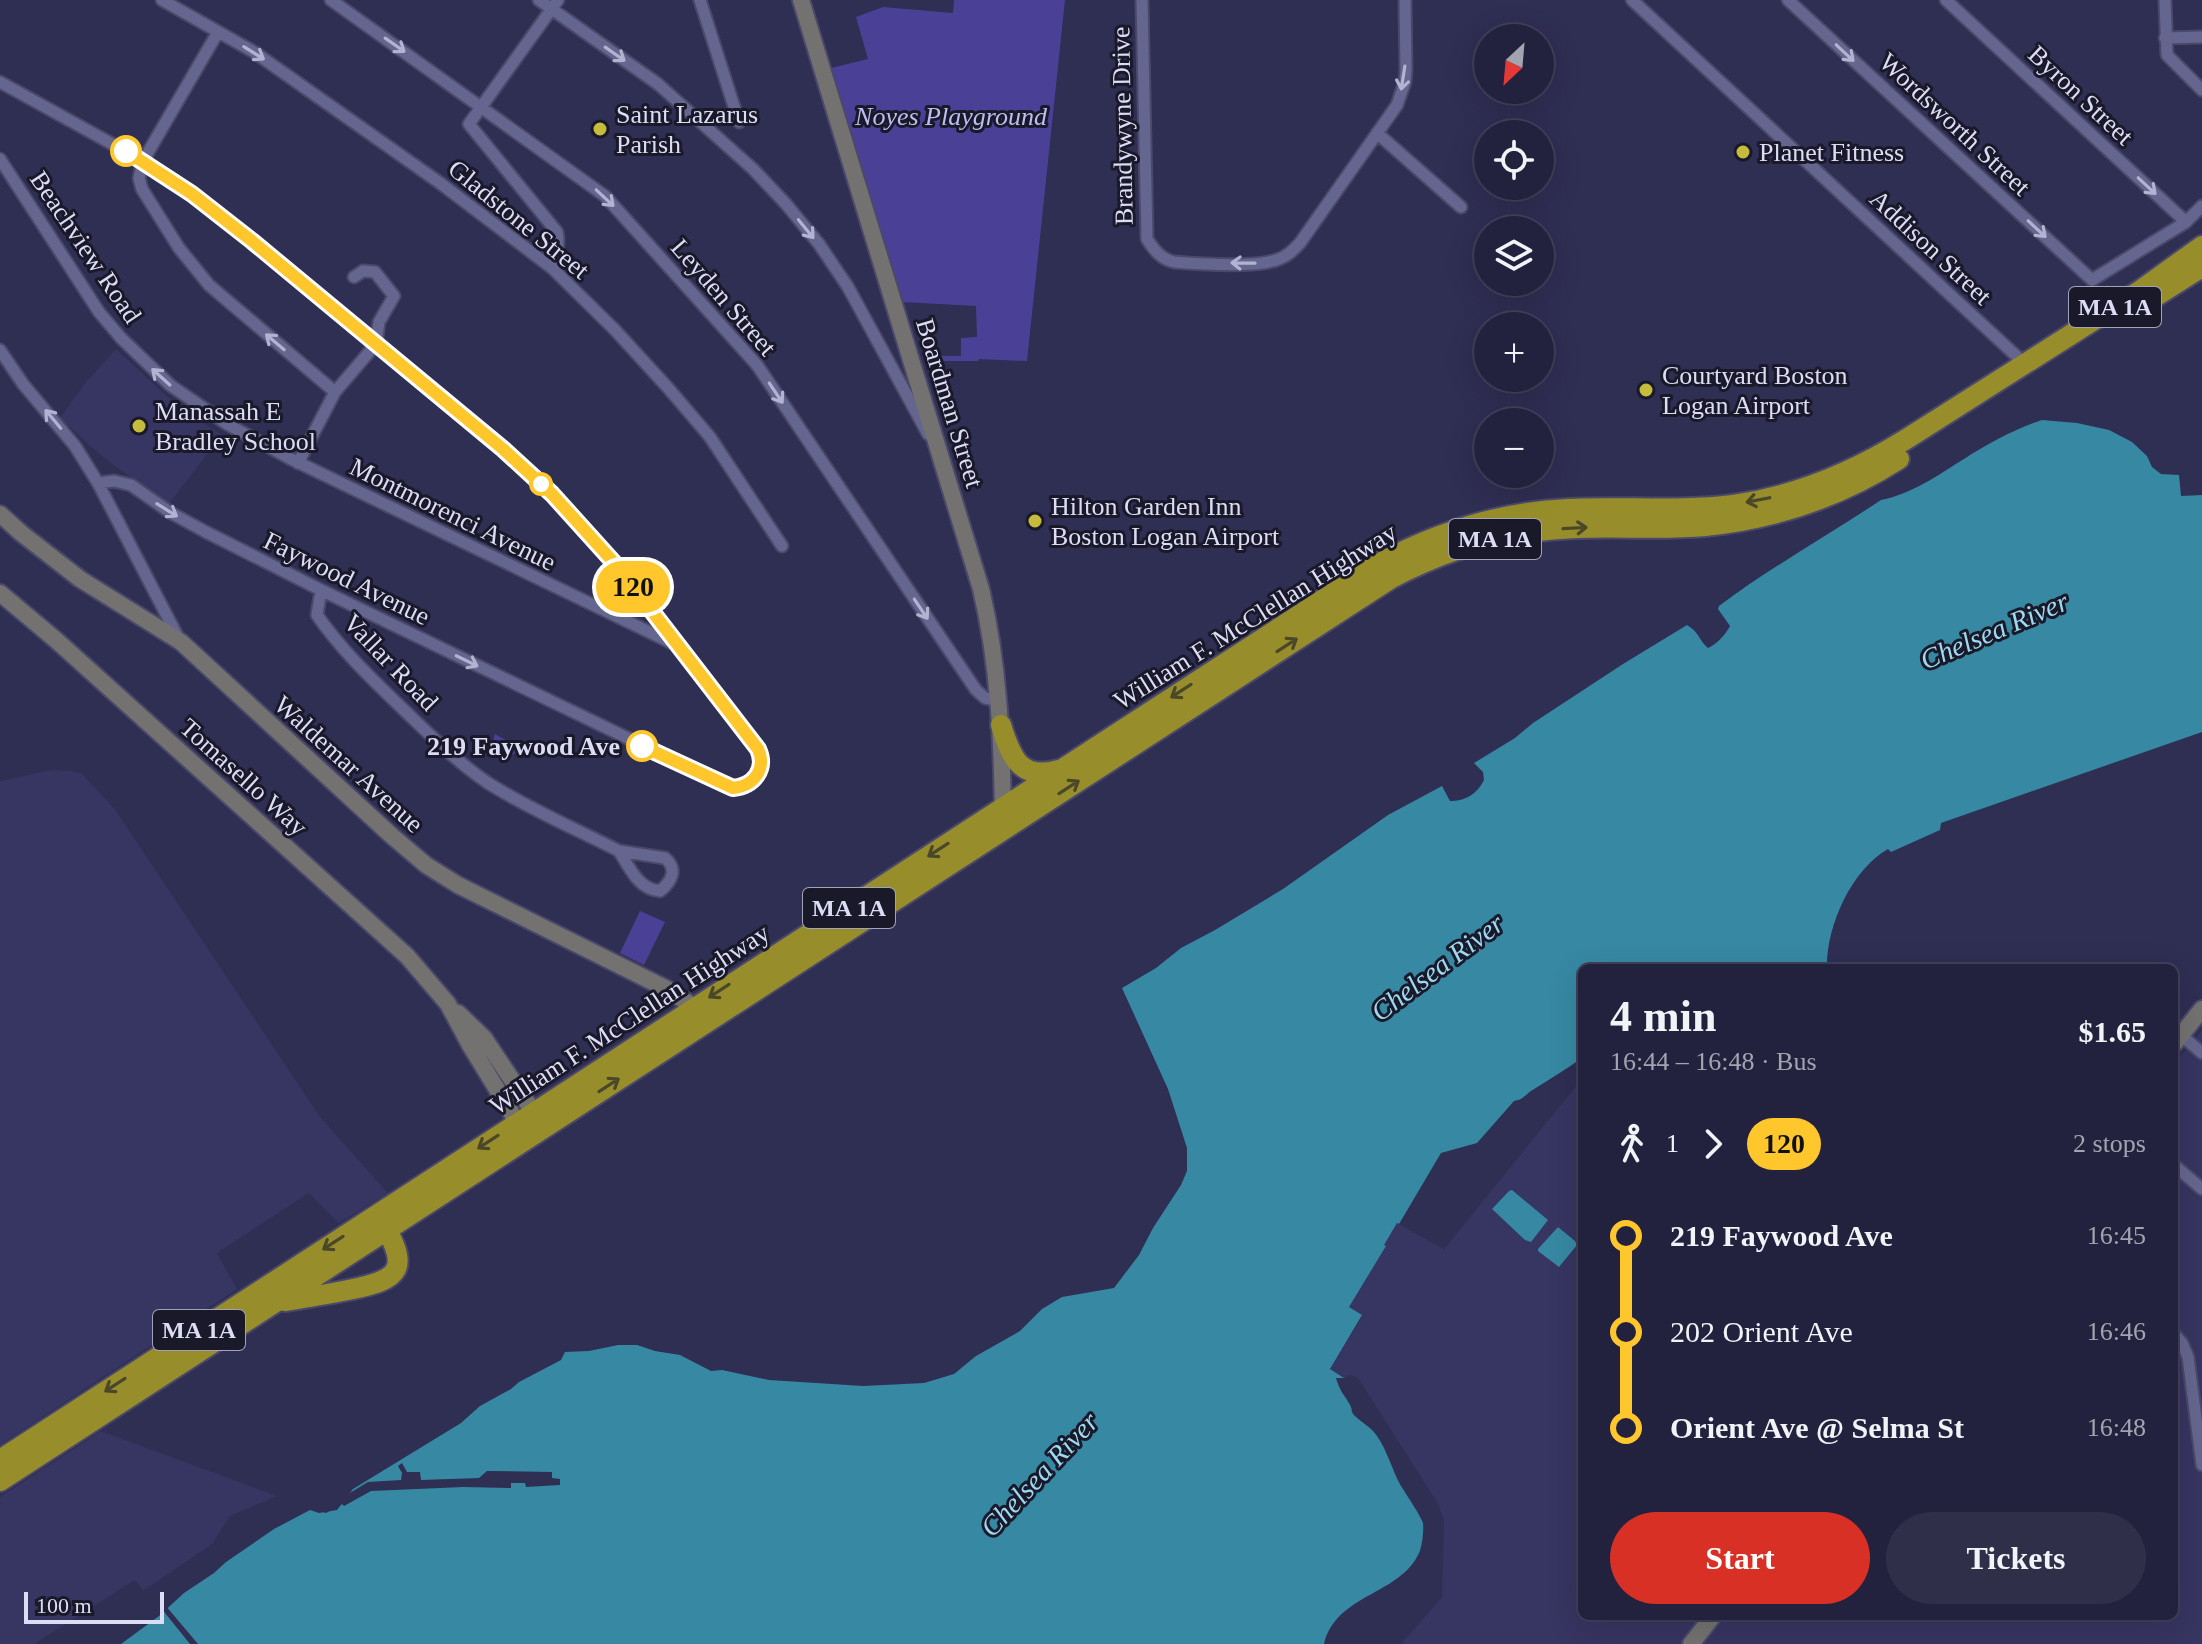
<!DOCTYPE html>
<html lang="en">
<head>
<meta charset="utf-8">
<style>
  body { margin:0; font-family:Georgia,serif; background:#2f2f49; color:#f1f3f6; height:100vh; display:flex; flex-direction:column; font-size:30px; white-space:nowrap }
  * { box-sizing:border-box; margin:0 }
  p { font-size:26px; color:#a3a4b0 }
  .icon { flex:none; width:44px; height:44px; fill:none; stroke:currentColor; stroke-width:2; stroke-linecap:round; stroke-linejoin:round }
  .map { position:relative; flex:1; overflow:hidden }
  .details { position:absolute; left:1578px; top:964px; width:600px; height:656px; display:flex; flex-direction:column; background:#23223e; border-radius:12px; box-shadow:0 8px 32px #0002,0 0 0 2px #403f58 }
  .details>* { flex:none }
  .badge { padding:0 16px; border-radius:26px; font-size:28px; line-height:52px }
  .needle { width:52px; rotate:206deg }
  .controls { position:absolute; left:1474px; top:24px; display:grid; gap:16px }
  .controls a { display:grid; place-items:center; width:80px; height:80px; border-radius:50%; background:#23223e; box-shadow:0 8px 32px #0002,0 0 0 2px #403f58; font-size:40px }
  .scale { position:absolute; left:24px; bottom:20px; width:140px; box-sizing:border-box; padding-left:8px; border:4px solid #dcddf5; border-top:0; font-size:22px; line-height:28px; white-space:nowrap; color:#dcddf5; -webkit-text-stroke:6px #19192a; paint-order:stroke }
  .map>.badge { position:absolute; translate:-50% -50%; box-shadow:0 0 0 4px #fff }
  .legs { display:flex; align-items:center; gap:12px; height:88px; padding:0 32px; font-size:26px }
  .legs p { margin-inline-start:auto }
  .headline { display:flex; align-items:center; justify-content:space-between; height:136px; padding:0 32px }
  h1 { font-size:44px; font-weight:700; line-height:60px }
  .primary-button { display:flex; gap:16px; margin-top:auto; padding:16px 32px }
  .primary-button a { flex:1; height:92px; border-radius:48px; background:#d93025; color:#fff; font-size:32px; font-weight:700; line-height:92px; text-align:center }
  .primary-button a+a { background:#2f2f49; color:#f1f3f6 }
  ul { padding:0 32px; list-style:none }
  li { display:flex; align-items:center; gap:28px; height:96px; font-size:30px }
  li i { display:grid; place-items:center; width:12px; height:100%; margin:0 10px; background:currentColor }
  li i::after { content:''; width:20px; height:20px; margin:-10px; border:6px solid; border-radius:50%; background:#23223e }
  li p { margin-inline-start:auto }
  li:first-child i { background:linear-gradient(#0000 50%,currentColor 0) }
  li:last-child i { background:linear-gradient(currentColor 50%,#0000 0) }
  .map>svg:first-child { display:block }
  .built { fill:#373561 }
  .green { fill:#4a4196 }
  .water { fill:#3788a3 }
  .pier { fill:#2f2e53 }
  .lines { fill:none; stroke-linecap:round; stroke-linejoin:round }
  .street-casing { stroke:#4b4969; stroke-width:15 }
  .secondary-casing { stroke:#4b4969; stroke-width:20 }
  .highway-casing { stroke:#4b4969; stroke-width:24 }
  .street { stroke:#65668f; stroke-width:11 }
  .secondary { stroke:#747271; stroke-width:16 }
  .highway { stroke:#978e2b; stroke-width:20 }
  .oneway { stroke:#b2b3d1 }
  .oneway2 { stroke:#4b482a }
  .line-1-casing { stroke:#fff; stroke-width:18 }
  .line-1 { stroke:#ffc72c; stroke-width:12 }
  .poi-dot { fill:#c7bb3b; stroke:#19192a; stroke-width:3 }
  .stop-1-dot { fill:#fff; stroke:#ffc72c; stroke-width:4 }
  .labels { text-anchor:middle; stroke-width:6; stroke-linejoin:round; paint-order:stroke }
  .shield { fill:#19192a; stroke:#a2a2b8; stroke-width:2 }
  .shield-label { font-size:24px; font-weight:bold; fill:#dcddf5 }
  .street-label { font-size:26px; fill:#dcddf5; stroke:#19192a }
  .poi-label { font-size:26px; fill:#dcddf5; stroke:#19192a; text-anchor:start }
  .park-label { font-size:26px; font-style:italic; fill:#bcbdf0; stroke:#19192a }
  .stop-label { font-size:26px; font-weight:bold; fill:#dcddf5; stroke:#19192a; text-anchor:end }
  .water-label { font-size:28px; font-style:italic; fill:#9cdaf1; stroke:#19192a }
</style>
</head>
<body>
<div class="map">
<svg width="2202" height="1644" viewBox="0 0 2202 1644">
  <rect width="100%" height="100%" fill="#2f2e53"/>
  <path class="built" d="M 116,349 L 180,408 L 222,435 L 168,505 L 99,454 L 60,418 L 86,382 Z
    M 51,770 L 72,771 L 82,774 L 114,808 L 320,1117 L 388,1193 L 339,1223 L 309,1193 L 217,1253 L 237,1289 L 0,1445 L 0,781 Z
    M 2202,1030 L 2202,1644 L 1401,1644 L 1442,1597 L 1444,1520 L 1438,1504 L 1358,1378 L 1350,1375 L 1344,1378 L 1330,1369 L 1362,1316 L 1349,1307 L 1385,1247 L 1383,1245 L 1397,1223 L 1444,1249 L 1577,1085 L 1582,1083 L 1582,1616 L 2174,1616 L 2174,1064 Z
    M 101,1431 L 277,1496 L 230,1516 L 212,1544 L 143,1591 L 135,1580 L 34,1644 L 0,1644 L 0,1497 Z"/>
  <path class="green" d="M 954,0 L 1065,0 L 1027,361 L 979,359 L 978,361 L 938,361 L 938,356 L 961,356 L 961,338 L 977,337 L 976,306 L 901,302 L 831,68 L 868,59 L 856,17 L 883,7 L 953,13 Z
    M 495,734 L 520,748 C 507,765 488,755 495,734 Z
    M 640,911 L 665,922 L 644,965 L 620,953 Z"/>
  <path class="water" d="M 2042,420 L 2077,423 L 2109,430 L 2132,442 L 2147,456 L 2152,467 L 2161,474 L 2179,475 L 2181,496 L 2202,495 L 2202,732 L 1941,823 L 1940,830 L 1891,852 L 1888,849 C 1851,870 1826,927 1827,968 L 1582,968 L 1582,1058 C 1565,1070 1548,1080 1531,1091 C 1524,1096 1523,1100 1514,1101 L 1477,1143 L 1441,1153 L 1399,1224 L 1397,1223 L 1384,1245 L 1386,1246 L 1349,1307 L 1362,1315 L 1330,1369 L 1344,1378 L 1336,1378 C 1340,1392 1344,1394 1350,1405 C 1354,1413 1349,1409 1355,1416 C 1362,1423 1371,1427 1377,1436 C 1388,1452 1392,1470 1401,1486 C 1406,1494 1421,1516 1423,1523 C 1424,1531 1422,1547 1419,1553 C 1400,1595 1336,1594 1324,1644 L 121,1644 L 159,1616 L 184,1593 L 214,1573 L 226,1562 L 274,1529 L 310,1510 L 319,1513 L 337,1510 L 353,1489 L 461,1423 L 480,1406 L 511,1389 L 519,1382 L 561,1360 L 565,1352 L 589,1351 L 618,1345 L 637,1345 L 655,1351 L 680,1355 L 711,1371 L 722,1370 L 769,1380 L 863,1386 L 924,1383 L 954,1374 L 976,1356 L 1020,1331 L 1042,1309 L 1062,1297 L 1114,1288 L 1139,1255 L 1153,1228 L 1181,1185 L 1187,1171 L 1187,1148 L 1168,1089 L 1122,988 L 1156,968 L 1181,948 L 1215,930 L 1283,889 L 1388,815 L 1442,786 L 1450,801 C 1466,801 1477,794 1484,780 L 1483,772 L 1474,763 L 1515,738 L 1533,723 L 1623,664 L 1687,625 C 1700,633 1698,639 1708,648 C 1717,644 1726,634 1730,626 L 1718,609 L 1719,606 C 1771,567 1827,536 1881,500 C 1912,494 1938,475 1964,459 C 1989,443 2015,429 2042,420 Z
    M 1512,1190 L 1548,1220 L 1531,1242 L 1525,1240 L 1492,1209 L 1509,1191 Z
    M 1558,1227 L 1575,1241 L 1577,1245 L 1559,1267 L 1538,1251 L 1538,1249 Z"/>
  <path class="pier" d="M 402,1463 L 407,1472 L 420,1472 L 421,1480 L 479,1478 L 487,1471 L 552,1472 L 552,1478 L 560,1479 L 560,1485 L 526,1487 L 525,1483 L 511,1483 L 511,1488 L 463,1487 L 371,1491 L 344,1506 L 342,1504 L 326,1513 L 309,1507 L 319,1509 L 335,1507 L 340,1499 L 368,1482 L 401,1480 L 402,1473 L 398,1466 Z
    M 165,1605 L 198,1644 L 190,1644 L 161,1608 Z"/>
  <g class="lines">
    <defs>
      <path id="street" d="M 162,0 L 254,52 L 440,183 L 552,268 L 615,330 L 669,389 L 710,437 L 782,546
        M 331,0 L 605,196 L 757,365 L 976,690 L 985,698 L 999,701
        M 539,0 L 658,84 L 753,169 L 786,204 L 819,244 L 848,287 L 928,434
        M 700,0 L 739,122
        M 1142,0 L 1147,239 C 1154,250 1161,259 1174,262 C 1199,264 1258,268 1279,259 C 1288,256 1293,250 1300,243 L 1397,105 L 1405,82 L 1406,70 L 1405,0
        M 1632,0 L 2025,364
        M 1788,0 L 2092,280 L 2186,222 L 2202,206
        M 1946,0 L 2186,222
        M 2165,0 L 2167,55 L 2202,90
        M 218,32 L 143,161 L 139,178 L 142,189 L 179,248 L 209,285 L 335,392
        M 2165,38 L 2202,37
        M 0,82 L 143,161 L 208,205 L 527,470 L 581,525 L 617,566 L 758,749 C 767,770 752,790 729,787 L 321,590 L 206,532 L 171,513 L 131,485 L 114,481 L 98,483
        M 1377,133 L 1461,207
        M 0,159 L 99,312 L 121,338 L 170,385 L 227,424 L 289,458 L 672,643
        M 552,268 C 556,256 560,245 557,232 L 469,124 L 558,0
        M 0,350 L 23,384 L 75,446 L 98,483 L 180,641
        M 298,463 L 335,392 L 376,344 L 379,322 L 394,296 L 375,272 L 363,271 L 354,277
        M 321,590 L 317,615 C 342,651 373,680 404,710 C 431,736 457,762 488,783 C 529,809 576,829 619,851
        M 619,851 L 665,858 C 678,869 672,881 660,891 C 638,889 630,868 619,851 Z
        M 2181,1035 L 2202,1053
        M 2174,1165 L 2202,1189
        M 2174,1334 L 2182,1343 L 2188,1357 L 2202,1465"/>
      <path id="secondary" d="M 801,0 L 981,589 C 999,665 1002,740 1003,818
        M 0,514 L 21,533 L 80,579 L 181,642 L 392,836 L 426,865 L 458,885 L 667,989 L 694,1007
        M 0,593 L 56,640 L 407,956 L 448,1004 L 470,1045 L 517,1122
        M 458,1013 L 484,1038 L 540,1122
        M 2174,1044 L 2202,1009
        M 1691,1644 L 1713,1616"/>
      <path id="highway" d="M 2145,303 L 2202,267
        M 1001,725 C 1011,757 1020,781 1058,770
        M 285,1301 C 306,1298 327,1294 348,1290 C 401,1280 411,1269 381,1220
        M 0,1460 L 1376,565 C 1435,533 1500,512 1568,509 C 1623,506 1678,512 1733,505 C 1796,496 1854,472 1908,438 L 2138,292 L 2202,246
        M 0,1481 L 1390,579 C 1448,548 1511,530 1577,528 C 1619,526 1662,530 1705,526 C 1774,519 1840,497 1899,459"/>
    </defs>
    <use href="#street" class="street-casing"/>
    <use href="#secondary" class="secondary-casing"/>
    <use href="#highway" class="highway-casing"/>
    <use href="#street" class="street"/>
    <use href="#secondary" class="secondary"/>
    <use href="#highway" class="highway"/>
  </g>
  <defs><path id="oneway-shaft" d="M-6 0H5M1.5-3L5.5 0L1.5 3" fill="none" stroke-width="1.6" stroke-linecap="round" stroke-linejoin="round" transform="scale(2)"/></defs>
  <g class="oneway">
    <use href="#oneway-shaft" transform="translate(395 45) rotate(35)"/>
    <use href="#oneway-shaft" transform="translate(254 53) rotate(32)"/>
    <use href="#oneway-shaft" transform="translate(1845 53) rotate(43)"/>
    <use href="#oneway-shaft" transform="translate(615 54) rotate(35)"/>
    <use href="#oneway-shaft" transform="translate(1403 78) rotate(99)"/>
    <use href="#oneway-shaft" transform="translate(2147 186) rotate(43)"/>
    <use href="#oneway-shaft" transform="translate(605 198) rotate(43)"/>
    <use href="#oneway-shaft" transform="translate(806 229) rotate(51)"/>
    <use href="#oneway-shaft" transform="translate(2037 229) rotate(43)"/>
    <use href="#oneway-shaft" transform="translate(1243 263) rotate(-179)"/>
    <use href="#oneway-shaft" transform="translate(275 342) rotate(-140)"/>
    <use href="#oneway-shaft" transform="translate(161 377) rotate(-138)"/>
    <use href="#oneway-shaft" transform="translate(776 393) rotate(56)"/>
    <use href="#oneway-shaft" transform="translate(53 419) rotate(-130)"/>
    <use href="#oneway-shaft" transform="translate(167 510) rotate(32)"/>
    <use href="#oneway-shaft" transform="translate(921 609) rotate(56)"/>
    <use href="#oneway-shaft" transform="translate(467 661) rotate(26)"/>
  </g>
  <g class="oneway2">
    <use href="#oneway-shaft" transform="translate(1758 500) rotate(169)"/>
    <use href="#oneway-shaft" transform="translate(1575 528) rotate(-3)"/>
    <use href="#oneway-shaft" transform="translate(1287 645) rotate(-33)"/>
    <use href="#oneway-shaft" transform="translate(1181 691) rotate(147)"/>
    <use href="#oneway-shaft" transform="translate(1069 787) rotate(-33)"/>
    <use href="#oneway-shaft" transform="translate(938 850) rotate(147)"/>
    <use href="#oneway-shaft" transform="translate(719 991) rotate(147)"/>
    <use href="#oneway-shaft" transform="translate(609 1085) rotate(-33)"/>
    <use href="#oneway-shaft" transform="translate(488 1142) rotate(147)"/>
    <use href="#oneway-shaft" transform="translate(333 1243) rotate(147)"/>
    <use href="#oneway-shaft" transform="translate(115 1385) rotate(147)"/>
  </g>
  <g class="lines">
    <defs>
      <path id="line-1" d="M 126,151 L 192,194 L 252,241 L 503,449 L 552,494 L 617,566 L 758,749 C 767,769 754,786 733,788 L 642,746"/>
    </defs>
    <use href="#line-1" class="line-1-casing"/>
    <use href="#line-1" class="line-1"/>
  </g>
  <g class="poi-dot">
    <circle cx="600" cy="129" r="8"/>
    <circle cx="1743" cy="152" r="8"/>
    <circle cx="1646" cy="390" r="8"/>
    <circle cx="139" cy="426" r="8"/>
    <circle cx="1035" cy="521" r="8"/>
  </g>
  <g class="stop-1-dot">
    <circle cx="126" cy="151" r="14"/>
    <circle cx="541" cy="484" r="10"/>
    <circle cx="642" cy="746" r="14"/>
  </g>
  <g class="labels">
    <g class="shield">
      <rect x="2069" y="287" width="92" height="40" rx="6"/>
      <rect x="1449" y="519" width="92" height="40" rx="6"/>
      <rect x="803" y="888" width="92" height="40" rx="6"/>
      <rect x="153" y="1310" width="92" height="40" rx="6"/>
    </g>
    <g class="shield-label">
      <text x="2115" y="315">MA 1A</text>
      <text x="1495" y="547">MA 1A</text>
      <text x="849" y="916">MA 1A</text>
      <text x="199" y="1338">MA 1A</text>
    </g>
    <g class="street-label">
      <text transform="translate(2081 95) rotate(43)" y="9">Byron Street</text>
      <text transform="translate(1955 124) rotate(43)" y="9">Wordsworth Street</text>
      <text transform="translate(1122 126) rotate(-91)" y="9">Brandywyne Drive</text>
      <text transform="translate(519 219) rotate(39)" y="9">Gladstone Street</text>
      <text transform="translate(86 247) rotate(56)" y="9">Beachview Road</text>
      <text transform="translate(1931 247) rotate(43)" y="9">Addison Street</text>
      <text transform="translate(724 297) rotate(49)" y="9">Leyden Street</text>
      <text transform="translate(950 403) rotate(73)" y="9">Boardman Street</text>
      <text transform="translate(453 514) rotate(26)" y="9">Montmorenci Avenue</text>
      <text transform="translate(347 578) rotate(26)" y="9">Faywood Avenue</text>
      <text transform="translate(1255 616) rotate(-32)" y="9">William F. McClellan Highway</text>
      <text transform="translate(391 662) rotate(46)" y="9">Vallar Road</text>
      <text transform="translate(349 764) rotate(42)" y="9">Waldemar Avenue</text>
      <text transform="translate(244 777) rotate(42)" y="9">Tomasello Way</text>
      <text transform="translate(629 1019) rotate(-33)" y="9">William F. McClellan Highway</text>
    </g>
    <g class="poi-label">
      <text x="616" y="123">Saint Lazarus<tspan x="616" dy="30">Parish</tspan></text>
      <text x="1759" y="161">Planet Fitness</text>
      <text x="1662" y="384">Courtyard Boston<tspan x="1662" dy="30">Logan Airport</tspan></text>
      <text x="155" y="420">Manassah E<tspan x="155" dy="30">Bradley School</tspan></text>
      <text x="1051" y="515">Hilton Garden Inn<tspan x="1051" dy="30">Boston Logan Airport</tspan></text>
    </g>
    <g class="park-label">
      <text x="951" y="125">Noyes Playground</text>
    </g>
    <g class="stop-label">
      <text x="620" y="755">219 Faywood Ave</text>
    </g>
    <g class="water-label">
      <text transform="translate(1994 630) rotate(-23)" y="10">Chelsea River</text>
      <text transform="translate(1437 967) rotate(-37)" y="10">Chelsea River</text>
      <text transform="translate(1039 1474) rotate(-47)" y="10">Chelsea River</text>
    </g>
  </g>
</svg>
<div class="controls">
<a><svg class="needle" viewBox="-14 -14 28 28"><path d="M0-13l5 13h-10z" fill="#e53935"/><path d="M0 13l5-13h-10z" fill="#a3a4b0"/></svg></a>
<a><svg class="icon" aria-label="locate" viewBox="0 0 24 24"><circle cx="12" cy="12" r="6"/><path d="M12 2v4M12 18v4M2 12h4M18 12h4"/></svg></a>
<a><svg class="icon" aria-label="layers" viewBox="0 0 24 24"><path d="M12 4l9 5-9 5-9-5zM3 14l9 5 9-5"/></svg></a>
<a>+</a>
<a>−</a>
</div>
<div class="scale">100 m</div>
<b class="badge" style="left:633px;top:587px;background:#ffc72c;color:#111">120</b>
<section class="details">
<div class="headline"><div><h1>4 min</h1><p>16:44 – 16:48 · Bus</p></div><b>$1.65</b></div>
<div class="legs"><svg class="icon" aria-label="walk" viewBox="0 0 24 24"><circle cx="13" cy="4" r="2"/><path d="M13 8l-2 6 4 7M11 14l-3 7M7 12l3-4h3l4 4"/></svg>1<svg class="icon" aria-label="forward" viewBox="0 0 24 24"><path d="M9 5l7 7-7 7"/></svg><b class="badge" style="background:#ffc72c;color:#111">120</b><p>2 stops</p></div>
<ul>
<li><i style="color:#ffc72c"></i><b>219 Faywood Ave</b><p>16:45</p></li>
<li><i style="color:#ffc72c"></i><span>202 Orient Ave</span><p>16:46</p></li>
<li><i style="color:#ffc72c"></i><b>Orient Ave @ Selma St</b><p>16:48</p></li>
</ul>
<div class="primary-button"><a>Start</a><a>Tickets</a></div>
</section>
</div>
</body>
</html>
